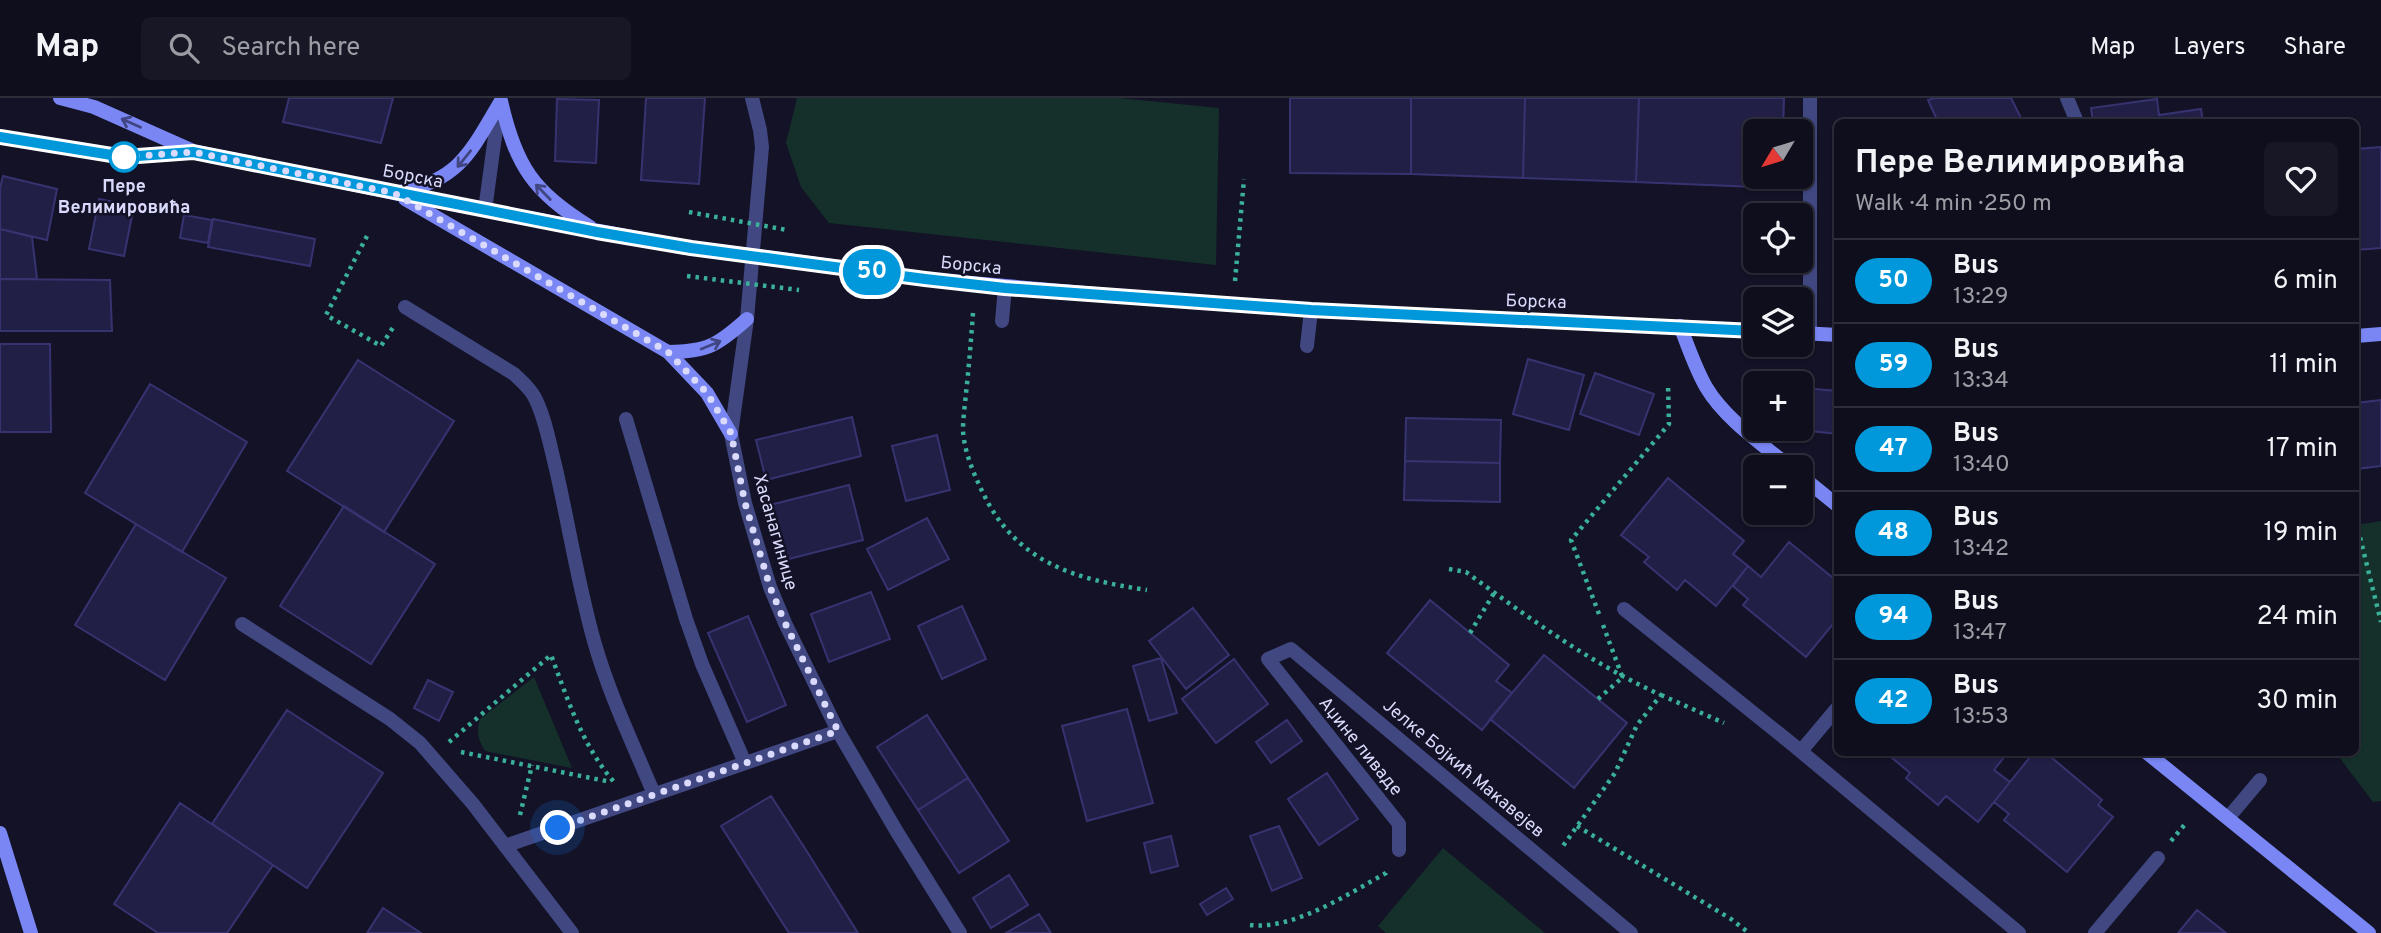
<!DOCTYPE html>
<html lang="en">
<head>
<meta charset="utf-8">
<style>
  body { margin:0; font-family:Overpass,sans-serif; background:#171725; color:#f1f3f6; height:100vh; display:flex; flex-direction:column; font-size:26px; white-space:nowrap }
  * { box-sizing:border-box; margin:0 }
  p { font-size:23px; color:#9b9ca3 }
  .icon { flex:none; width:38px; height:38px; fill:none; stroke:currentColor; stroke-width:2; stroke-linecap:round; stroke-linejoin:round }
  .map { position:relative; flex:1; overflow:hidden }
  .details { position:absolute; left:1834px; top:21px; width:525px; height:637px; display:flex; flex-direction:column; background:#0e0e1c; border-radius:10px; box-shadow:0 2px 5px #0004,0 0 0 2px #2e2e3b }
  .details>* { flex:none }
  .badge { padding:0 14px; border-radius:23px; font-size:24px; line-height:46px }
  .needle { width:46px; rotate:232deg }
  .fabs { position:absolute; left:1743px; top:21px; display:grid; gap:14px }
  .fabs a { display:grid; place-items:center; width:70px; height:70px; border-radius:10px; background:#0e0e1c; box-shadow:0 2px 5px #0004,0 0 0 2px #2e2e3b; font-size:35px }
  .you { position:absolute; width:35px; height:35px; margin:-18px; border:5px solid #fff; border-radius:50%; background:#1a73e8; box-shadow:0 0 0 10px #1a73e833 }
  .map>.badge { position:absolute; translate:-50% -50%; box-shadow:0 0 0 4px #fff }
  .round { display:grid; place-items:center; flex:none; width:74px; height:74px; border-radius:10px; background:#171725 }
  .overview { display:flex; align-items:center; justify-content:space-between; height:119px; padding:0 21px }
  h1 { font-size:33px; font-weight:700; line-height:52px }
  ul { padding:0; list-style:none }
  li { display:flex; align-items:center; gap:21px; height:84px; padding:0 21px; border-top:2px solid #2e2e3b }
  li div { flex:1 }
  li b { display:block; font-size:26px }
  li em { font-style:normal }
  li .badge { min-width:77px; font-weight:700; text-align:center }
  header { display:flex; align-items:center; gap:42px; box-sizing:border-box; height:98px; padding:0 35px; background:#0e0e1c; border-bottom:2px solid #2e2e3b }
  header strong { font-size:33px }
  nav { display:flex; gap:38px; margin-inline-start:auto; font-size:24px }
  .search { width:490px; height:63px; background:#171725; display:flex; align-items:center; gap:18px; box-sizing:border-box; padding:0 24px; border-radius:10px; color:#9b9ca3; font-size:26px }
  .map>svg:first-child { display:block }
  .green { fill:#15302b }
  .building { fill:#221f46; stroke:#373370; stroke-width:2 }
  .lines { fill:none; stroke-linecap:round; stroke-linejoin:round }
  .path { stroke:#3ab099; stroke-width:4.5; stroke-dasharray:3.5 5; stroke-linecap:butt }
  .lane { stroke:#414781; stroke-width:14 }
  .street { stroke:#414781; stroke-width:14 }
  .secondary { stroke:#7986f4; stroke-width:14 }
  .path-bridge { stroke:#3ab099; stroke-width:4.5; stroke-dasharray:3.5 5; stroke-linecap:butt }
  .secondary-bridge { stroke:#7986f4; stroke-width:14 }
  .oneway { stroke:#414683 }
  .line-casing { stroke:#fff; stroke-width:16 }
  .line { stroke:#0098da; stroke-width:10 }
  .walk { stroke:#dadbfc; stroke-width:7; stroke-dasharray:0 12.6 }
  .stop-dot { fill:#fff; stroke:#0098da; stroke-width:3.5 }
  .labels { text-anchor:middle; stroke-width:5; stroke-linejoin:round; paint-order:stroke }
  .street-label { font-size:18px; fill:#dadbfc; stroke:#131226 }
  .stop-label { font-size:18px; font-weight:bold; fill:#dadbfc; stroke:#131226 }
</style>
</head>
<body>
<header>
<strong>Map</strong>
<div class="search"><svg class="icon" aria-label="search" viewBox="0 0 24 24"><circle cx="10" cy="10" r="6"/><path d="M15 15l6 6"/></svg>Search here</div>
<nav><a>Map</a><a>Layers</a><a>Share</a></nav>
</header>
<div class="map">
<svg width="2381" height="835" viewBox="0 0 2381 835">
  <rect width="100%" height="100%" fill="#131226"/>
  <path class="green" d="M 797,0 L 1119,0 L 1219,10 L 1216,167 L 829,125 L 801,89 L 786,45 Z
    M 2381,423 L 2381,703 L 2373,704 L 2336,655 L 2356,654 L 2356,427 Z
    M 534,579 L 572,670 L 485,653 C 478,641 476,634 480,621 Z
    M 1443,750 L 1545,835 L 1386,835 L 1378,828 Z"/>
  <path class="building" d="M 289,0 L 393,0 L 381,45 L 283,24 Z
    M 646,0 L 705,0 L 699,86 L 641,82 Z
    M 1290,0 L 1411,0 L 1411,76 L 1290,75 Z
    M 1411,0 L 1525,0 L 1523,80 L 1411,76 Z
    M 1525,0 L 1639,0 L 1636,84 L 1523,80 Z
    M 1639,0 L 1784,0 L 1783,33 L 1755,33 L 1755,79 L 1782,79 L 1781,90 L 1636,84 Z
    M 1934,0 L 2011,0 L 2023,24 L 1938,24 L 1928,2 Z
    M 557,1 L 599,2 L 596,65 L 555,63 Z
    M 2157,1 L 2159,17 L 2201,11 L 2203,24 L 2093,24 L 2091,10 Z
    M 2381,49 L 2381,150 L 2356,152 L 2356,51 Z
    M 3,78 L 57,91 L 47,142 L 0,131 L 0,90 Z
    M 99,101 L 134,108 L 124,158 L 89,151 Z
    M 184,117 L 212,122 L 208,145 L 180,140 Z
    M 213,121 L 315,141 L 310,168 L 208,149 Z
    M 0,131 L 32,139 L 37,181 L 0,181 Z
    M 0,181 L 110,182 L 112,233 L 0,233 Z
    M 0,246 L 50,246 L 51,334 L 0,334 Z
    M 1528,261 L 1584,277 L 1569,332 L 1513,316 Z
    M 358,262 L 454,323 L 384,434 L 287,373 Z
    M 1595,275 L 1654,296 L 1639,337 L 1580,316 Z
    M 150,286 L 247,344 L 182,454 L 85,395 Z
    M 1801,289 L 1806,290 L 1801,330 Z
    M 1814,291 L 1838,293 L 1838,336 L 1810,333 Z
    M 2381,302 L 2381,368 L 2356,371 L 2356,305 Z
    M 852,319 L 861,358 L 766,382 L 756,342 Z
    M 1406,320 L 1501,322 L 1500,365 L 1405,363 Z
    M 937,337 L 950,392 L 906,403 L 892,348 Z
    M 1405,363 L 1500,365 L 1500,404 L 1404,402 Z
    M 1668,380 L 1744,443 L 1733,456 L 1748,468 L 1716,508 L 1685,482 L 1677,492 L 1644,464 L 1649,459 L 1621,437 Z
    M 849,387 L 863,442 L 785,462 L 770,407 Z
    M 344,408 L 435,466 L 371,566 L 280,508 Z
    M 927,420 L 949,461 L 888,492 L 867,451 Z
    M 136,426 L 226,480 L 165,582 L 75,527 Z
    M 1789,444 L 1838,484 L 1838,520 L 1806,559 L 1743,507 L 1748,501 L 1733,488 L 1748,468 L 1761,479 Z
    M 871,494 L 890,541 L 829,564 L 811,516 Z
    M 1430,502 L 1509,567 L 1496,583 L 1512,595 L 1482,632 L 1387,555 Z
    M 962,508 L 986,561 L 942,581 L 918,528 Z
    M 1193,510 L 1229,557 L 1186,591 L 1149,543 Z
    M 748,518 L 786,607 L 747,624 L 708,535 Z
    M 1544,557 L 1627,625 L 1574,690 L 1490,621 Z
    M 1161,560 L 1177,615 L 1149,623 L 1133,568 Z
    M 1234,561 L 1268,606 L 1216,645 L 1182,601 Z
    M 428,582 L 453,594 L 439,623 L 414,610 Z
    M 1127,611 L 1153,705 L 1087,723 L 1062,628 Z
    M 287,612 L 383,675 L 307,790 L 212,726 Z
    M 927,617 L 968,680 L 918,712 L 877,649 Z
    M 1287,622 L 1302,643 L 1271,665 L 1256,644 Z
    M 1885,654 L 2000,654 L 2005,658 L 1994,672 L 2010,684 L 1978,724 L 1946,698 L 1938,707 L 1906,680 L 1910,675 Z
    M 2034,654 L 2045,654 L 2102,702 L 2098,707 L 2113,719 L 2067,774 L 2004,722 L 2009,716 L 1994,704 Z
    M 1327,675 L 1358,721 L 1319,747 L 1288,701 Z
    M 968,680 L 1009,743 L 959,775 L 918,712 Z
    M 771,698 L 806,752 L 858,835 L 789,835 L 721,728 Z
    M 180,705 L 273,767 L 227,835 L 158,835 L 114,806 Z
    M 1279,728 L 1302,780 L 1272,793 L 1250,738 Z
    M 1171,738 L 1178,768 L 1151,775 L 1144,745 Z
    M 1009,777 L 1028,807 L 991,830 L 973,800 Z
    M 1226,790 L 1233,801 L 1207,817 L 1200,806 Z
    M 383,810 L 421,835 L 367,835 Z
    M 2197,812 L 2226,835 L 2178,835 Z
    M 1039,816 L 1051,835 L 1006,835 Z"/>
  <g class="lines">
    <path class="path" d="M 367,138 L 326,217 L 381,248 L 394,228
      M 1235,183 L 1244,81
      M 973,215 C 971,242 969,268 966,295 C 965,307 963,320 963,332 C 964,353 973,374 982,393 C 1016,465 1074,481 1147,492
      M 2356,423 L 2381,524
      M 1449,471 L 1466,474 C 1529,520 1590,565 1661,597 L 1637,627 L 1615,675 L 1563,748
      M 1599,516 L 1571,442 L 1669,326 L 1668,286
      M 1603,527 L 1622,578
      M 1470,535 L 1494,495
      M 1661,597 L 1724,625
      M 1598,601 L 1623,579
      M 449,644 L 551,557 C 568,602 582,647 614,684
      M 461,654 L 611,684
      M 520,717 L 532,667
      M 1577,728 L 1731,821 L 1749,835
      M 2171,743 L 2186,725
      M 1250,827 C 1294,832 1348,796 1386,775 L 1388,771"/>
    <path class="lane" d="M 405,209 L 514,276 C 522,284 530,290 535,300 C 546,322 550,348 556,371 C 569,428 578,486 594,543 C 609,596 633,646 654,696
      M 1002,223 L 1005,189
      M 1810,235 L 1810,0
      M 1307,248 L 1311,212
      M 626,321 L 686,521 L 702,566 L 745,665
      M 1624,511 L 1792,646 L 2019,835
      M 242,526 L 390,621 L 420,645 L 473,706 L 572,835
      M 1801,653 L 1838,609
      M 2228,720 L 2260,682
      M 505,748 L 838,633
      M 2095,835 L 2158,760"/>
    <path class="street" d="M 752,0 L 760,32 L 762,49 L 747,221 L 731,336 L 745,405 L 770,489 L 785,525 L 838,633 L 897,734 L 960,835
      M 2067,0 L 2077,24
      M 485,112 L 499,9
      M 1399,752 L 1399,726 L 1268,561 L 1291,551 L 1631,835"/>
    <path class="secondary" d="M 60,0 L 94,9 L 193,53 L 394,95 L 691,150
      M 501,3 C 516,69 533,93 590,129
      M 0,39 L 124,59 L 192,54
      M 403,93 C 461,81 472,51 501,3
      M 405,101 L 668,254 L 707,295 L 731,336
      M 781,161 L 925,181 L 1142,200 L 1311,212 L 1755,233
      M 1680,228 C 1688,248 1695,270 1706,289 C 1725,321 1762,346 1790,369
      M 1801,235 L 1838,237
      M 2356,238 L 2381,236
      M 668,254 C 707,254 718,247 747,221
      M 1801,378 L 1838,408
      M 2146,654 L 2369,835
      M 0,735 L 31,835"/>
    <path class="path-bridge" d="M 689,114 L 787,132
      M 687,178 L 799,192"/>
    <path class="secondary-bridge" d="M 691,150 L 781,161"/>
  </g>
  <defs><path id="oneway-shaft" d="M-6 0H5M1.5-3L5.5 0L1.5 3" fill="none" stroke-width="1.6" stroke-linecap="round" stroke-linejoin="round" transform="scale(1.75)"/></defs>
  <g class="oneway">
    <use href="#oneway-shaft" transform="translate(131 25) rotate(-156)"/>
    <use href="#oneway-shaft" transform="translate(464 61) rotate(129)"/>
    <use href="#oneway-shaft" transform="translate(543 94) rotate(-134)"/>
    <use href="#oneway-shaft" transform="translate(711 247) rotate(-22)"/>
  </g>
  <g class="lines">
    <defs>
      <path id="line" d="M 0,39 L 124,59 L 193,54 L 597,134 L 691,150 L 925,181 L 1005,190 L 1311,212 L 1755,233"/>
    </defs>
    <use href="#line" class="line-casing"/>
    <use href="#line" class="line"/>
    <path class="walk" d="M 124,59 L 193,54 L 394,95 L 668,254 L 707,295 L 731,335 L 745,405 L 770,489 L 785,525 L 838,633 L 558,730"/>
  </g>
  <circle class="stop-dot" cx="124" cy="59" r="14"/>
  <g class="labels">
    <g class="street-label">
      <text transform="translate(413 78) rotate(11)" y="6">Борска</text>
      <text transform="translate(971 167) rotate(6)" y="6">Борска</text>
      <text transform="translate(1536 203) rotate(2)" y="6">Борска</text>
      <text transform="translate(776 434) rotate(74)" y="6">Хасанагинице</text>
      <text transform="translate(1361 648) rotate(51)" y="6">Аџине ливаде</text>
      <text transform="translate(1464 670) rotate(40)" y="6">Јелке Бојкић Макавејев</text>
    </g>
    <g class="stop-label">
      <text x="124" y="94">Пере<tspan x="124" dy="21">Велимировића</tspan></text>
    </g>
  </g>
</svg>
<div class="fabs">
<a><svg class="needle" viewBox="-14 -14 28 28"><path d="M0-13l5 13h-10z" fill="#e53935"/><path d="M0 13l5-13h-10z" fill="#9b9ca3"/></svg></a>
<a><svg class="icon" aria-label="locate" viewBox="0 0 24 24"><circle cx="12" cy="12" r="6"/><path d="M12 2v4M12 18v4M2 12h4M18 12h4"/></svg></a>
<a><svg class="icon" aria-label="layers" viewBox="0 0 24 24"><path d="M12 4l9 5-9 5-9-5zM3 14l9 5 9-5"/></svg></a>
<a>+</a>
<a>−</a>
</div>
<div class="you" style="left:558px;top:730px"></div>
<b class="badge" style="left:872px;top:174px;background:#0098da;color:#fff">50</b>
<section class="details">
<div class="overview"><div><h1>Пере Велимировића</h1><p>Walk · 4 min · 250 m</p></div><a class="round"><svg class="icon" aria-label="heart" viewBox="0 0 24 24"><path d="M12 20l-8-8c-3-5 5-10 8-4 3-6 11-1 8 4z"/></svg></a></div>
<ul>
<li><span class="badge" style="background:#0098da;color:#fff">50</span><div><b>Bus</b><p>13:29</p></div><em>6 min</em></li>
<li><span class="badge" style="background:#0098da;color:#fff">59</span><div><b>Bus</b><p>13:34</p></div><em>11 min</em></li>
<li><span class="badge" style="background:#0098da;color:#fff">47</span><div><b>Bus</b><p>13:40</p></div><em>17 min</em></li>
<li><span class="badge" style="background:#0098da;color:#fff">48</span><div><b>Bus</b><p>13:42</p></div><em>19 min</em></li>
<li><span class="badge" style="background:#0098da;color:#fff">94</span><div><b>Bus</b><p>13:47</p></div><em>24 min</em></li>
<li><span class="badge" style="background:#0098da;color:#fff">42</span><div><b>Bus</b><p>13:53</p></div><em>30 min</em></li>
</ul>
</section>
</div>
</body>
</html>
